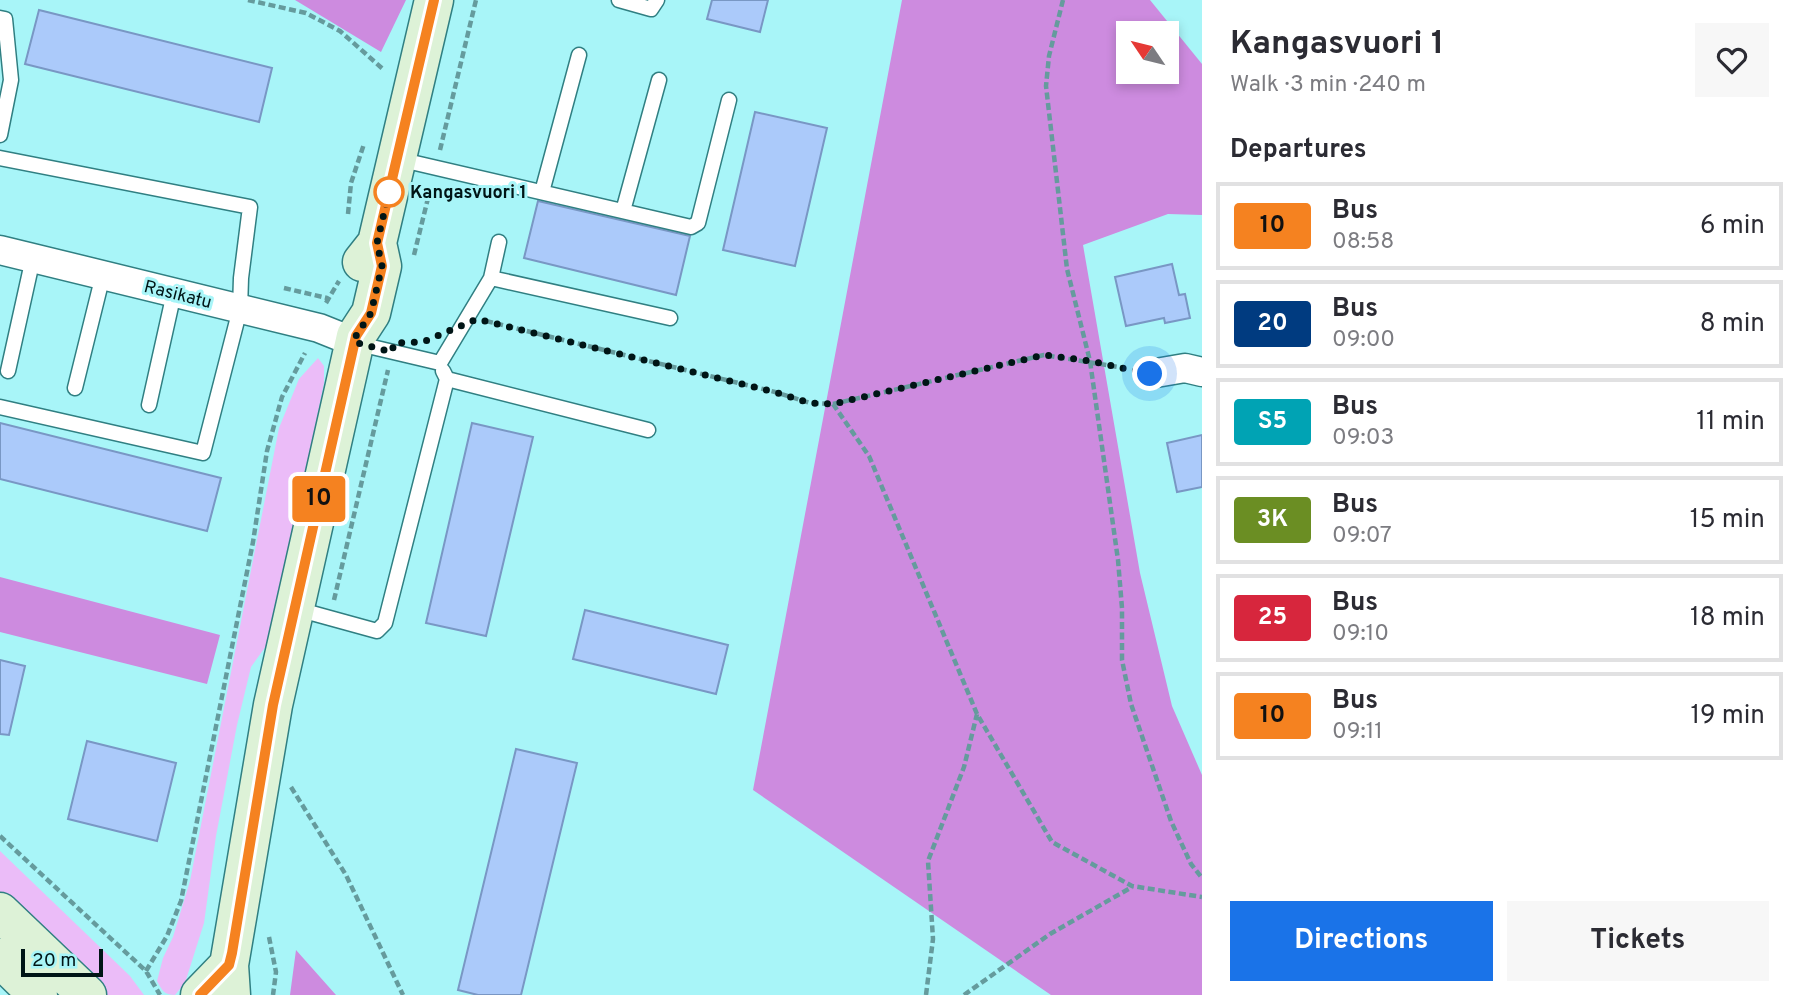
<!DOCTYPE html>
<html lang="en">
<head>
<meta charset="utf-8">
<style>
  body { margin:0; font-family:Overpass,sans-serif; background:#f7f7f7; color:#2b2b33; height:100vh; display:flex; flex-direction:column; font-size:26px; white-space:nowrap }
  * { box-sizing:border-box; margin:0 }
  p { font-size:23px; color:#7c7c81 }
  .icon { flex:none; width:38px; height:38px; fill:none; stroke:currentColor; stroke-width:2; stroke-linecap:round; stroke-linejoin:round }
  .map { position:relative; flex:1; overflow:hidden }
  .details { display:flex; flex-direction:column; background:#fff; width:595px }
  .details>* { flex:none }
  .badge { padding:0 14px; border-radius:5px; font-size:24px; line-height:46px }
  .needle { width:46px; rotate:305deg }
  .tools { position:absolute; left:1116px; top:21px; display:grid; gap:14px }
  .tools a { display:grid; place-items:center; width:63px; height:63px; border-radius:0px; background:#fff; box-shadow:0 4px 10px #0003; font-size:35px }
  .scale { position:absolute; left:21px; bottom:18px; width:82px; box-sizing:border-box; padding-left:7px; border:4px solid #001516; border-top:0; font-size:19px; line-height:24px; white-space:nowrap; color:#001516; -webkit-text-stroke:5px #a8f5f8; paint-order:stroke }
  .you { position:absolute; width:35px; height:35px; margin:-18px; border:5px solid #fff; border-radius:50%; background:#1a73e8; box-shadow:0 0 0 10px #1a73e833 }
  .map>.badge { position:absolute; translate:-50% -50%; box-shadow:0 0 0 4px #fff }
  h2 { padding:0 28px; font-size:26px; line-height:63px }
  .round { display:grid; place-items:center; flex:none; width:74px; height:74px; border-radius:0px; background:#f7f7f7 }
  .overview { display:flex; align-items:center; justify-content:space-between; height:119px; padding:0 28px }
  h1 { font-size:33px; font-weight:700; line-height:52px }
  .action { display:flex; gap:14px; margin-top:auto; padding:14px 28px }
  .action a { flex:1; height:80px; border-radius:0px; background:#1a73e8; color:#fff; font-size:28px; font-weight:700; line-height:80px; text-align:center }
  .action a+a { background:#f7f7f7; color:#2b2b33 }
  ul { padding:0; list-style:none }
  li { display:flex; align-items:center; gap:21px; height:88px; margin:0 14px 10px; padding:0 14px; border:4px solid #e1e1e2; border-radius:0px }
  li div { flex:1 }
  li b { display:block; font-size:26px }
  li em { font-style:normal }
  li .badge { min-width:77px; font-weight:700; text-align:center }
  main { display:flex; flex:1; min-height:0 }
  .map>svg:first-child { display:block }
  .green { fill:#ebbcf8 }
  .forest { fill:#cd8bdf; fill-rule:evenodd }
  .building { fill:#abcafa; stroke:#7997c4; stroke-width:2 }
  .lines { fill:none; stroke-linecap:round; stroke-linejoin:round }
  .lane-casing { stroke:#307f82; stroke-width:17 }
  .street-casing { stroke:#307f82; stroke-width:31 }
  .secondary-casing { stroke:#307f82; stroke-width:41 }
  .path { stroke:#659b9d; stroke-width:4.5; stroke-dasharray:7 3.5; stroke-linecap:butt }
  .lane { stroke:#fff; stroke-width:14 }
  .street { stroke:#fff; stroke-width:28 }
  .secondary { stroke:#ddf2d7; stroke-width:38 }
  .line-casing { stroke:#fff; stroke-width:16 }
  .line { stroke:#f58220; stroke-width:10 }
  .walk { stroke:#001516; stroke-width:7; stroke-dasharray:0 12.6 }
  .stop-dot { fill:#fff; stroke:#f58220; stroke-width:3.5 }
  .labels { text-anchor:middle; stroke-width:6; stroke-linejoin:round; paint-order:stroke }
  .stop-label { font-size:18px; font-weight:bold; fill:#001516; stroke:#a8f5f8; text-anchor:start }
  .street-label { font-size:18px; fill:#001516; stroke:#a8f5f8 }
</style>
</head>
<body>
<main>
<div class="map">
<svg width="1202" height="995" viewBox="0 0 1202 995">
  <rect width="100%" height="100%" fill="#a8f5f8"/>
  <path class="green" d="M 318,358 L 324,366 L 324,383 L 293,534 L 266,646 L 251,667 L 237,725 L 216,836 L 204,923 L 185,983 L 175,995 C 164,995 162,990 157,981 L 163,958 L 173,937 L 190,881 L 279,428 L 299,379 Z
    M 0,851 L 130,976 L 144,995 L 96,995 L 0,901 Z"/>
  <path class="forest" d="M 295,0 L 406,0 L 381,52 Z
    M 902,0 L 1150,0 L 1202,64 L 1202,215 L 1168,214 L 1083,245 L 1140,573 L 1172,706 L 1202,775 L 1202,995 L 1051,995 L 753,790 ZM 1129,33 L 1167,33 L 1167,72 L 1129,72 Z
    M 0,577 L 220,635 L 207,684 L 0,632 Z
    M 296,950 L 336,995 L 290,995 Z"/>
  <path class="building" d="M 712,0 L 768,0 L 760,32 L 707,19 Z
    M 39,10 L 272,68 L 259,122 L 25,64 Z
    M 755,112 L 827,128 L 795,266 L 723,250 Z
    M 538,201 L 690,236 L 676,295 L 524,258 Z
    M 1172,264 L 1179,295 L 1185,294 L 1190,318 L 1165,323 L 1164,318 L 1126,326 L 1115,277 Z
    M 0,423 L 221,478 L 207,531 L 0,479 Z
    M 472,423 L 533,437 L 486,636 L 426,623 Z
    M 1202,435 L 1202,487 L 1177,492 L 1167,443 Z
    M 585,610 L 728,645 L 716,694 L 573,659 Z
    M 0,660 L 25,666 L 9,735 L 0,734 Z
    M 87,741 L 176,763 L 157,841 L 68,819 Z
    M 516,749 L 577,763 L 521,995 L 478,995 L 458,990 Z"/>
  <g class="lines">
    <defs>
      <path id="lane" d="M 619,0 L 651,9 L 657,0
        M 0,18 L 5,19 L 11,80 L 0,135
        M 0,158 L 250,207 L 241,278 L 240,309 L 203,453 L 0,407
        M 398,159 L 691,227 L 698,223 L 729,100
        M 542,192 L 579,55
        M 623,211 L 659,80
        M 491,278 L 499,242
        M 355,343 L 440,363 L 491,278 L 670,318
        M 8,371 L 33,258
        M 443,371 L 447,379 L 648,430
        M 75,388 L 103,275
        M 149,405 L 174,293
        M 297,609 L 377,631 L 385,623 L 447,379"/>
      <path id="street" d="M 0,250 L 319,328 L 354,342
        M 1150,374 L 1185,368 L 1202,372"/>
      <path id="secondary" d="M 362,262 L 377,243 L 434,0
        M 0,912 L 87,995
        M 0,958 L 38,995
        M 200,995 L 229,965
        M 231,995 L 229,965 L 273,705 L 356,336 L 371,313 L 382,266 L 377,243"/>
    </defs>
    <use href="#lane" class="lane-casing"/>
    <use href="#street" class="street-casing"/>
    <use href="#secondary" class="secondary-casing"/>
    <path class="path" d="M 248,0 L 306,13 L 340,31 L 384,70
      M 1063,0 L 1049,56 L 1046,86 L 1067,269 L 1090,361 L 1118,560 L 1122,608 L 1122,660 L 1131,704 L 1171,821 L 1191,864 L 1202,878
      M 440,150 L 476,0
      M 348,214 L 351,183 L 364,144
      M 414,255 L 431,186
      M 284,288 L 327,298
      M 326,303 L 339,281
      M 486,321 L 775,392 L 810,403 L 833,404 L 1044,355 L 1125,368
      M 833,404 L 869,456 L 977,714 L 1052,842 L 1132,886 L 1202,897
      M 334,600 L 388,370
      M 291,787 L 346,875 L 403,995
      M 0,836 L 146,971 L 160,995
      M 269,937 L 276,972 L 273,995
      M 146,971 L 167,936 L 181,901 L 253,542 L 267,451 L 282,397 L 305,353
      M 926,995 L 933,939 L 928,861 L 964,767 L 977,714
      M 964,995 L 1050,934 L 1132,887"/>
    <use href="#lane" class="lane"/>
    <use href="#street" class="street"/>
    <use href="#secondary" class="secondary"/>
  </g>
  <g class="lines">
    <defs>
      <path id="line" d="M 200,995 L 229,965 L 232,953 L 273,705 L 356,336 L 371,313 L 382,266 L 377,243 L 434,0"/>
    </defs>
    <use href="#line" class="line-casing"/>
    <use href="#line" class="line"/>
    <path class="walk" d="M 389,192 L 377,243 L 382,266 L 371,313 L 356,336 L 354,342 L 392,352 L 394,343 L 423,342 L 477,319 L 775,392 L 810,403 L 833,404 L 1044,355 L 1090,361 L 1150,374"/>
  </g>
  <circle class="stop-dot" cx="389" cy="192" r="14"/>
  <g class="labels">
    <g class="stop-label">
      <text x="410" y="198">Kangasvuori 1</text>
    </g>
    <g class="street-label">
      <text transform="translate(178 294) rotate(14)" y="6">Rasikatu</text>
    </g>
  </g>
</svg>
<div class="tools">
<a><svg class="needle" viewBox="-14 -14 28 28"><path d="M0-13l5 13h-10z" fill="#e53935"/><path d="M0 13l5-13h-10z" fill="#7c7c81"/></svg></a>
</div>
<div class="scale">20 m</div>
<div class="you" style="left:1150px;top:374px"></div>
<b class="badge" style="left:319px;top:499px;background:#f58220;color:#111">10</b>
</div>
<section class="details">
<div class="overview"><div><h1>Kangasvuori 1</h1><p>Walk · 3 min · 240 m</p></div><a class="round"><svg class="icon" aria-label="heart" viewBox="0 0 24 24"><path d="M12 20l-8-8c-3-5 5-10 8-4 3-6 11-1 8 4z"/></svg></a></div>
<h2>Departures</h2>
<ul>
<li><span class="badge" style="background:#f58220;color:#111">10</span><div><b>Bus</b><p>08:58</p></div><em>6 min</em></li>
<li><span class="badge" style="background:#003b80;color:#fff">20</span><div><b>Bus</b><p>09:00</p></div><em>8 min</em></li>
<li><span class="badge" style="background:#00a3b4;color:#fff">S5</span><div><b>Bus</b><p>09:03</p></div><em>11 min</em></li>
<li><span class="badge" style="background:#6b8e23;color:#fff">3K</span><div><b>Bus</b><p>09:07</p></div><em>15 min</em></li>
<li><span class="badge" style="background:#d7263d;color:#fff">25</span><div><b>Bus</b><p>09:10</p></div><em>18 min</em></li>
<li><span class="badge" style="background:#f58220;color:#111">10</span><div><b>Bus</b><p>09:11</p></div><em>19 min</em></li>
</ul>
<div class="action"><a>Directions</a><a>Tickets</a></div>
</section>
</main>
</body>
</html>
